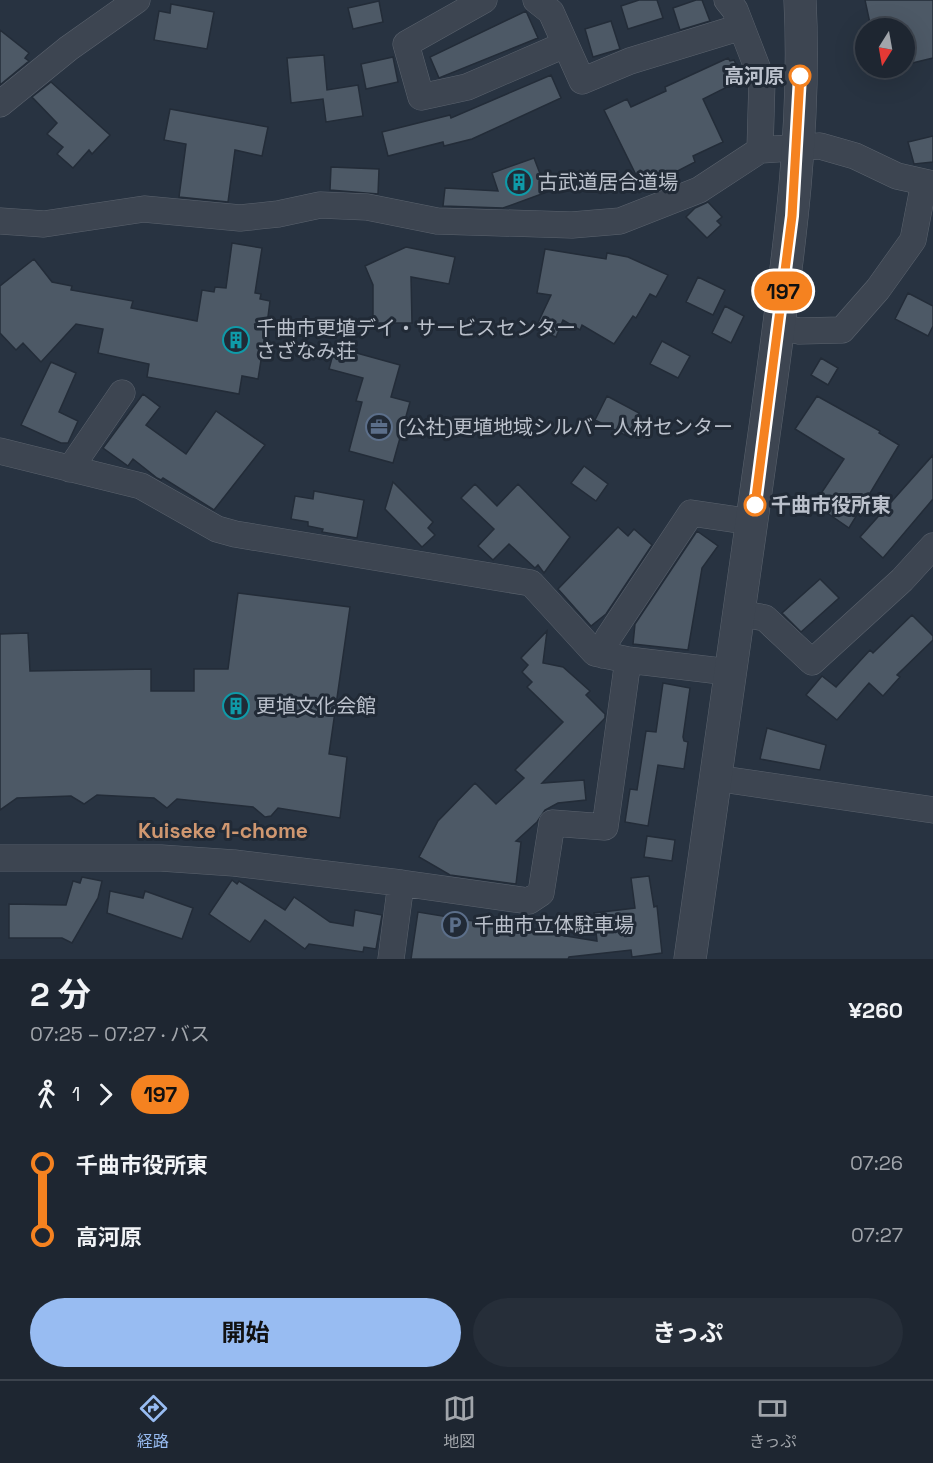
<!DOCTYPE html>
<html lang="ja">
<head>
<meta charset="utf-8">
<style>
  body { margin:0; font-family:"Space Grotesk","Noto Sans JP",sans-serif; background:#262e39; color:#f1f3f6; height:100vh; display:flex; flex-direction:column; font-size:22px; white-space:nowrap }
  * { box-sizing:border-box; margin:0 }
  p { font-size:20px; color:#a1a5ab }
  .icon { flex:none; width:33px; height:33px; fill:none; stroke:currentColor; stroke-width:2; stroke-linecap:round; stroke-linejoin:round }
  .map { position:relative; height:959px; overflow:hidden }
  .drawer { display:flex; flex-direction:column; background:#1e2631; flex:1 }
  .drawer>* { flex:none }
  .badge { padding:0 12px; border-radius:20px; font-size:21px; line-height:39px }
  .needle { width:39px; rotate:191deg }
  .buttons { position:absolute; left:855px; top:18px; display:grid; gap:12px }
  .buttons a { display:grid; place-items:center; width:60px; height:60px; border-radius:50%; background:#1e2631; box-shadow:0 6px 24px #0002,0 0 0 2px #3c434d; font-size:30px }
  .map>.badge { position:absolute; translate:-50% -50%; box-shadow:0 0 0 3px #fff }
  .legs { display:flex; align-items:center; gap:9px; height:66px; padding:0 30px; font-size:20px }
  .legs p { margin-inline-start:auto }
  .summary { display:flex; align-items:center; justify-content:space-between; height:102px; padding:0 30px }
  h1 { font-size:33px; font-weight:700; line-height:45px }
  .button { display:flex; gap:12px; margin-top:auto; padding:12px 30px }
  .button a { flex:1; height:69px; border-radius:36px; background:#98bcf2; color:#111; font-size:24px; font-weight:700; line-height:69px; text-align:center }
  .button a+a { background:#262e39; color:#f1f3f6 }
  ul { padding:0 30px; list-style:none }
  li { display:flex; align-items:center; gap:21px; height:72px; font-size:22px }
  li i { display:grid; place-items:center; width:9px; height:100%; margin:0 8px; background:currentColor }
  li i::after { content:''; width:15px; height:15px; margin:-8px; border:4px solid; border-radius:50%; background:#1e2631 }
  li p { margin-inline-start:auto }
  li:first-child i { background:linear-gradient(#0000 50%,currentColor 0) }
  li:last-child i { background:linear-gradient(currentColor 50%,#0000 0) }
  .dock { display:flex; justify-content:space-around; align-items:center; height:84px; border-top:2px solid #3c434d; background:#1e2631; font-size:16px; color:#a1a5ab }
  .dock a { display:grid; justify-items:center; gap:3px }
  .dock .selected { color:#98bcf2 }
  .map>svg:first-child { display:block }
  .building { fill:#4d5966; stroke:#232c38; stroke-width:1.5 }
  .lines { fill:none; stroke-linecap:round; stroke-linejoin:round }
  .minor-casing { stroke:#5b636e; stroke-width:27 }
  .tertiary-casing { stroke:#5b636e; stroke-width:33 }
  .minor { stroke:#3d4551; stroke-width:26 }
  .tertiary { stroke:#3d4551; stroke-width:32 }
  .line-1-casing { stroke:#fff; stroke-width:14 }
  .line-1 { stroke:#f58220; stroke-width:9 }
  .stop-1-dot { fill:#fff; stroke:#f58220; stroke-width:3 }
  .labels { text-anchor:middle; stroke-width:6; stroke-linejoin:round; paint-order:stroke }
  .stop-label { font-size:20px; font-weight:bold; fill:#bac0cb; stroke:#212a36; text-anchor:end }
  .poi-label { font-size:20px; fill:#bac0cb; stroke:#212a36; text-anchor:start }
  .neighbourhood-label { font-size:21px; font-weight:bold; fill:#cf9770; stroke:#212a36 }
</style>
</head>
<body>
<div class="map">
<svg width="933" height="959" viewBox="0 0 933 959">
  <rect width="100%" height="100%" fill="#283341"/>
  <path class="building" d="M 639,0 L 657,0 L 663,18 L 628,29 L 621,6 Z
    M 696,0 L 702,0 L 710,21 L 680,30 L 673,8 Z
    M 865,0 L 933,0 L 933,58 L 904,65 L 904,28 L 871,28 Z
    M 379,1 L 383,22 L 353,29 L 348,8 Z
    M 171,4 L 214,12 L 207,49 L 154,40 L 159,11 L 170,13 Z
    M 526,11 L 538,38 L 439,78 L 430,57 Z
    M 611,21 L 620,49 L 593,57 L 585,29 Z
    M 0,30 L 29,53 L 25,58 L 29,61 L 0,85 Z
    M 324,55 L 327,90 L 358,85 L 363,116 L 326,122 L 323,99 L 291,103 L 287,58 Z
    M 393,57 L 398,82 L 366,89 L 361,64 Z
    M 728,58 L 730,61 L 734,60 L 743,79 L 703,99 L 723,142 L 693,156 L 695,162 L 643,189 L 604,110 L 627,99 L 631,107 L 666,91 L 665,87 Z
    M 551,75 L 561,98 L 472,139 L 444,146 L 443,142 L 388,156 L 382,132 L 450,115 L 451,118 Z
    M 51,82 L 110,135 L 92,154 L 89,150 L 73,168 L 57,154 L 63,147 L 47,134 L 57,123 L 32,97 Z
    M 170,109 L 268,127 L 262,156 L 235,150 L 228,202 L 179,197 L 186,144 L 164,140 Z
    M 933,136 L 933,162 L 914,164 L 908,142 Z
    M 534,158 L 547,192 L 503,208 L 443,206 L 445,188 L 498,191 L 492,173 Z
    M 331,167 L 379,169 L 378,194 L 330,190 Z
    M 708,202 L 722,217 L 717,221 L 721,225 L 707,238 L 686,217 L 695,208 Z
    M 232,243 L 262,248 L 255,293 L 261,294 L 260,299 L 270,301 L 267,324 L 254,324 L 266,329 L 258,379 L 242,376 L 239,394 L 147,377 L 149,364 L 98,353 L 103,329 L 76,324 L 41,362 L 23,343 L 16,350 L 0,333 L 0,286 L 34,259 L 52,282 L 72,286 L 71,290 L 133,301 L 131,308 L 197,321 L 202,290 L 214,292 L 215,287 L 226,288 Z
    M 406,247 L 455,257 L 449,284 L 411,277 L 412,323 L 373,323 L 373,285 L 365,266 Z
    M 545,249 L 606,259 L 607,253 L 628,257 L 668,275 L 656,297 L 650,294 L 636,318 L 633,316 L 614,344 L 582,325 L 580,330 L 563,320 L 556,337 L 535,329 L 551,295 L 537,293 Z
    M 698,277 L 725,290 L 713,315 L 686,302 Z
    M 908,293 L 933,306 L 933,326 L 928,336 L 895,319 Z
    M 725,306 L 744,316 L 731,343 L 712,333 Z
    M 662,341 L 690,356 L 678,378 L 650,364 Z
    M 335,347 L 400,365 L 391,397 L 410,402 L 393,463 L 349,451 L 362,402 L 356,401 L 363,378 L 329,369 Z
    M 821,358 L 838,368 L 828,385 L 811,375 Z
    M 51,362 L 76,373 L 59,412 L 78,421 L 68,443 L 61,443 L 21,425 Z
    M 143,394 L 160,407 L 146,425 L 186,454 L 216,411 L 265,445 L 214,510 L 163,478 L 161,480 L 157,478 L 133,459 L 128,466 L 103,448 Z
    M 607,396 L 639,413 L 627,436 L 595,420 Z
    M 817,396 L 880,431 L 879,433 L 899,445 L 849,528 L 814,504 L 844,459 L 795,429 Z
    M 933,455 L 933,499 L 883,558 L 860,537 Z
    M 584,466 L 608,484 L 596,501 L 571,483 Z
    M 393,482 L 433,522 L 428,528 L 435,535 L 422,547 L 385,509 Z
    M 475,484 L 497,506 L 518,484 L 570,537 L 544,573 L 538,565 L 535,568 L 509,544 L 493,560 L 478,546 L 494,529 L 461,498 Z
    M 314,491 L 364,500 L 357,538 L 322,532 L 323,529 L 308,526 L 308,522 L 291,519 L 295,496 L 313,499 Z
    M 618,527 L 628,536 L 634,529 L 652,545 L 606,614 L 591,626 L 558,589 Z
    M 697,531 L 718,546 L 702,568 L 688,650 L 633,644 L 635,624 Z
    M 820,579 L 839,598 L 801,632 L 782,613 Z
    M 238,593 L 350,607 L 329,754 L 347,757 L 340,818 L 278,808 L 271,816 L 265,817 L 253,807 L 177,799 L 167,808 L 154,798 L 97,795 L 84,804 L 71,796 L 17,798 L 0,810 L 0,634 L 28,633 L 30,671 L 151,669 L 151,691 L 194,691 L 194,669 L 228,669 Z
    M 912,615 L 933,636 L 933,640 L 897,675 L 900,677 L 883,696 L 869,683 L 837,720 L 806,695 L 822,676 L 836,687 L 870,650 L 873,653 Z
    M 547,631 L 543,663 L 563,667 L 590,691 L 586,695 L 605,714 L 605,718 L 542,783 L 584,780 L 586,800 L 558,803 L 545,810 L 537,822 L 516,841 L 521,842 L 516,884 L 450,875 L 419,857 L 438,821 L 475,783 L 496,804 L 524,778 L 515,770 L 563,722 L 527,687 L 532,682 L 522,672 L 528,665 L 521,658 Z
    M 663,683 L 690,688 L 683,737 L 684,741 L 688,742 L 684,769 L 658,765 L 648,826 L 625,822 L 630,789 L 637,790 L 646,731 L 656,732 Z
    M 767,728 L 826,745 L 820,770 L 760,759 Z
    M 647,836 L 675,840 L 672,861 L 644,857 Z
    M 649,876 L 654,907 L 657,906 L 662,953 L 632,957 L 631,950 L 569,957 L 568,959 L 411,959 L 418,912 L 597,941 L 594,913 L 635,908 L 631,878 Z
    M 82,877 L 102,881 L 98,898 L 72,943 L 62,938 L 9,938 L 9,904 L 66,905 L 73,881 L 80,883 Z
    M 232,880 L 237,884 L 239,881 L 285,910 L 294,897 L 330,922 L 353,926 L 355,910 L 382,915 L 376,949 L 364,947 L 363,952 L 309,944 L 305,949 L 265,920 L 250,942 L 209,914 Z
    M 110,891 L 143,898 L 145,891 L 193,908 L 182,939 L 107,913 Z"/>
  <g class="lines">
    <defs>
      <path id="minor" d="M 484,0 L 406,44 L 421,97 L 467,87 L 564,45
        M 536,0 L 551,12 L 582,81 L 630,61 L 741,27
        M 727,0 L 735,10 L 762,80 L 760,150
        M 0,104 L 69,48 L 137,0
        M 0,221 L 44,224 L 144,209 L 240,218 L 278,214 L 320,205 L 367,207 L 437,221 L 572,225 L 620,221 L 699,190 L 760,150 L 820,146 L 855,156 L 897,176 L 933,184
        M 779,327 L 799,331 L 842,330 L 878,289 L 913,240 L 924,183
        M 0,451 L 141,486 L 217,529 L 235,534 L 531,583 L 595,653 L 628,660 L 729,672
        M 70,469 L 122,393
        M 738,613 L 765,618 L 812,662 L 902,580 L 933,546
        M 603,655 L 608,638 L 691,513 L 752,522
        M 715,778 L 933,810
        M 0,858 L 161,858 L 234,863 L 401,883
        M 391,959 L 401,883 L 529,901 L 541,893 L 552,823 L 605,827 L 628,660"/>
      <path id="tertiary" d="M 690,959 C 716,775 743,591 768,406 C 786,272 807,135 800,0"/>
    </defs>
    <use href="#minor" class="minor-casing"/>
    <use href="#tertiary" class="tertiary-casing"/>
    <use href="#minor" class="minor"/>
    <use href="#tertiary" class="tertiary"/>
  </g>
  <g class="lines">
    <defs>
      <path id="line-1" d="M 755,505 L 792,216 L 800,76"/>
    </defs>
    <use href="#line-1" class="line-1-casing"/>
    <use href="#line-1" class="line-1"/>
  </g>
  <defs>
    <symbol id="building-ring" viewBox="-11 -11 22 22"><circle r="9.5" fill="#212a36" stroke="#0f9aa8" stroke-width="1.5"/><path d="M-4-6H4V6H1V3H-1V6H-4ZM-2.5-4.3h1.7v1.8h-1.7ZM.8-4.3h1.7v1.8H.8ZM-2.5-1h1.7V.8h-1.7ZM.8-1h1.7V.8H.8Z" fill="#0f9aa8"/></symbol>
    <symbol id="office-ring" viewBox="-11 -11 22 22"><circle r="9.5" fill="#212a36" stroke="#5c6f8a" stroke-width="1.5"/><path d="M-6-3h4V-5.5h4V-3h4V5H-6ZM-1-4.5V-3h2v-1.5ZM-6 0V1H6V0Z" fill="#5c6f8a"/></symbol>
    <symbol id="parking-ring" viewBox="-11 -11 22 22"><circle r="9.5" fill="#212a36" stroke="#5c6f8a" stroke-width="1.5"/><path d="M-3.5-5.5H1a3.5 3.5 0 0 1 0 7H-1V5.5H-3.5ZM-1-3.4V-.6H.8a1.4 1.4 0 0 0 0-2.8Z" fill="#5c6f8a"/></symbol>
  </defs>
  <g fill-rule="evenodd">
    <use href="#building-ring" x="504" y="167" width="30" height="30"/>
    <use href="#building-ring" x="221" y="325" width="30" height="30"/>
    <use href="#office-ring" x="364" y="412" width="30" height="30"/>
    <use href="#building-ring" x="221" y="691" width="30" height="30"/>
    <use href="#parking-ring" x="440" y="910" width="30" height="30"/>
  </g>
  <g class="stop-1-dot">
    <circle cx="800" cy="76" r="10"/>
    <circle cx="755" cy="505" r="10"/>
  </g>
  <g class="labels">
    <g class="stop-label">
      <text x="784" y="83">高河原</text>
      <text x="771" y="512" text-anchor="start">千曲市役所東</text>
    </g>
    <g class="poi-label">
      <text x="538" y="189">古武道居合道場</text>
      <text x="256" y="335">千曲市更埴デイ・サービスセンター<tspan x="256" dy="23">さざなみ荘</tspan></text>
      <text x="398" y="434">(公社)更埴地域シルバー人材センター</text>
      <text x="256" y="713">更埴文化会館</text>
      <text x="474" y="932">千曲市立体駐車場</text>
    </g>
    <g class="neighbourhood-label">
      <text x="223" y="838">Kuiseke 1-chome</text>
    </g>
  </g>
</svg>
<div class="buttons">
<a><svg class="needle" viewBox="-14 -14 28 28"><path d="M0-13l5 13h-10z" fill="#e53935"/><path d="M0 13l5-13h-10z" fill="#a1a5ab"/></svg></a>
</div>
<b class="badge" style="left:783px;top:291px;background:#f58220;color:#111">197</b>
</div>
<section class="drawer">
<div class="summary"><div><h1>2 分</h1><p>07:25 – 07:27 · バス</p></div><b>¥260</b></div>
<div class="legs"><svg class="icon" aria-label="walk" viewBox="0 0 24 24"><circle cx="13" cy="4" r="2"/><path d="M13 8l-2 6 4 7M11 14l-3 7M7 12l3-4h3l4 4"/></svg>1<svg class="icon" aria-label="forward" viewBox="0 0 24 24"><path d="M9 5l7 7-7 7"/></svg><b class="badge" style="background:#f58220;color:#111">197</b></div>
<ul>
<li><i style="color:#f58220"></i><b>千曲市役所東</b><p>07:26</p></li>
<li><i style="color:#f58220"></i><b>高河原</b><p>07:27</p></li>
</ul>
<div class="button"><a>開始</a><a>きっぷ</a></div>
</section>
<nav class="dock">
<a class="selected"><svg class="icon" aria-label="directions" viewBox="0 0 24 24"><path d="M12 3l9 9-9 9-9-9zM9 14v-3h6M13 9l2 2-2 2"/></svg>経路</a>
<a><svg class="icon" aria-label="map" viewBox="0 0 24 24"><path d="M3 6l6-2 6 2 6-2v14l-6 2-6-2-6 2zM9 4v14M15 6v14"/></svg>地図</a>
<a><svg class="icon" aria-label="tickets" viewBox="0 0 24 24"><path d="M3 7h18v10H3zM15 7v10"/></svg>きっぷ</a>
</nav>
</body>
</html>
